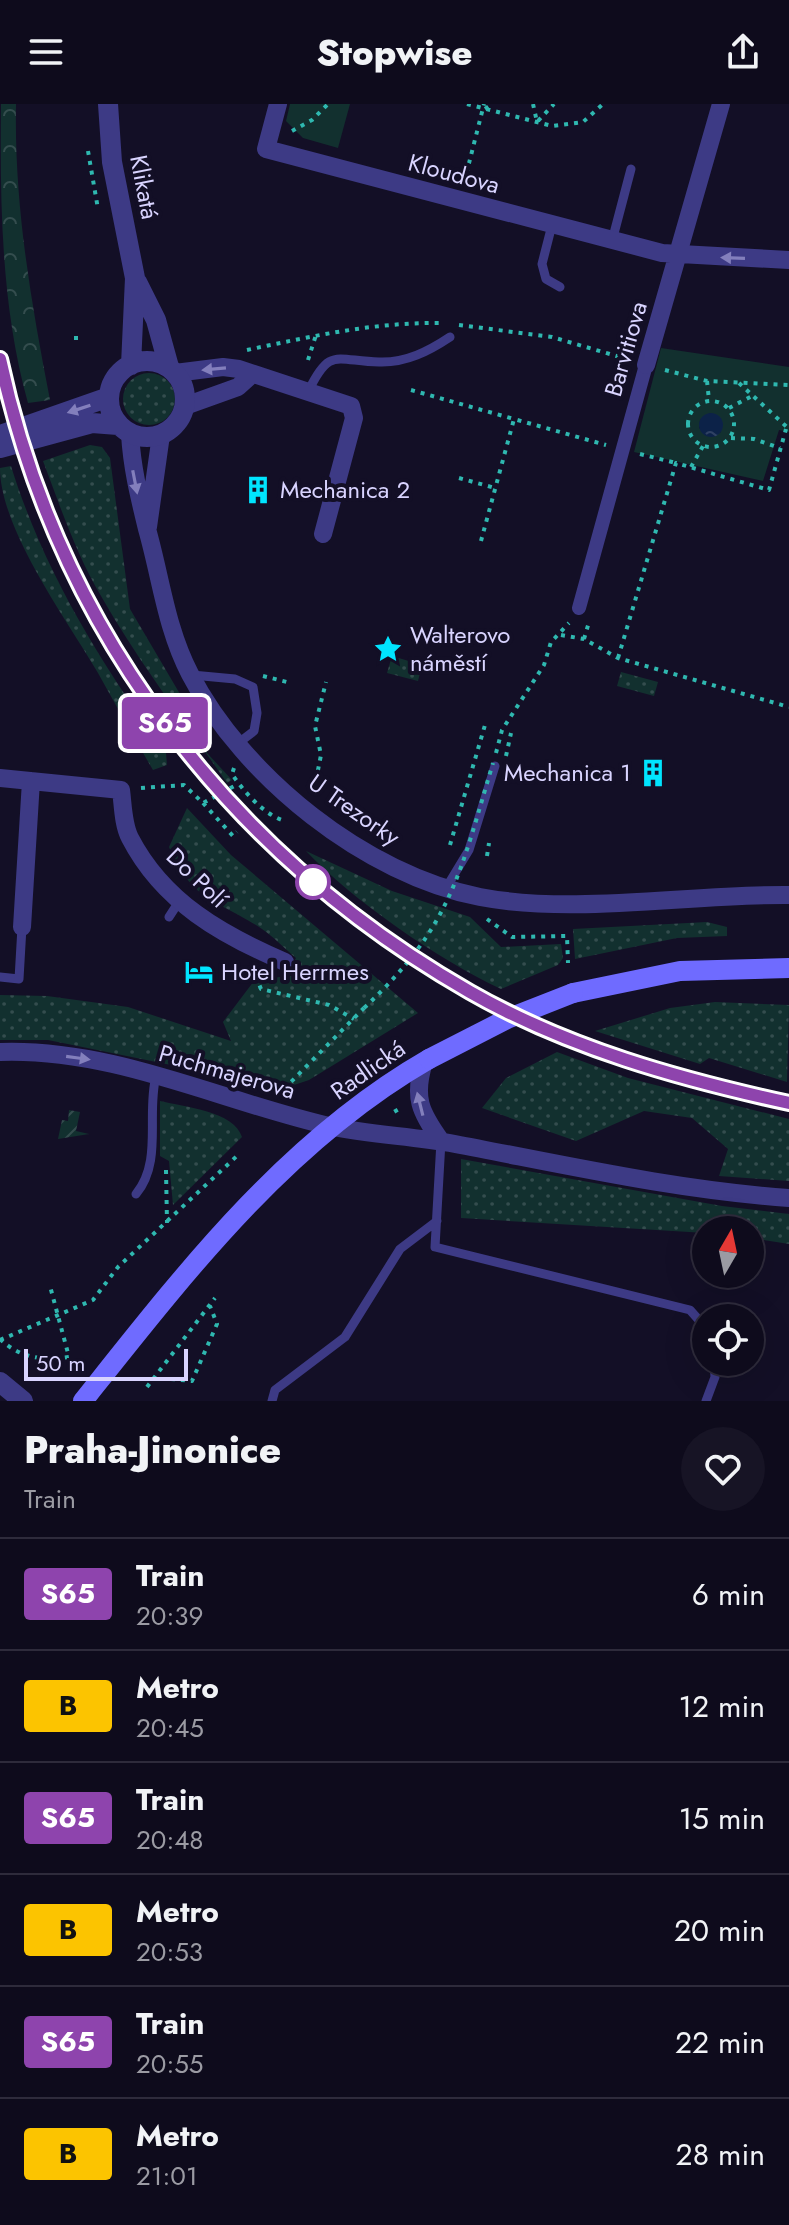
<!DOCTYPE html>
<html lang="en">
<head>
<meta charset="utf-8">
<style>
  body { margin:0; font-family:Jost,sans-serif; background:#171425; color:#f1f3f6; height:100vh; display:flex; flex-direction:column; font-size:30px; white-space:nowrap }
  * { box-sizing:border-box; margin:0 }
  p { font-size:26px; color:#9b9ba3 }
  .icon { flex:none; width:44px; height:44px; fill:none; stroke:currentColor; stroke-width:2; stroke-linecap:round; stroke-linejoin:round }
  .map { position:relative; height:1297px; overflow:hidden }
  .sheet { display:flex; flex-direction:column; background:#0e0b1c; flex:1 }
  .sheet>* { flex:none }
  .badge { padding:0 16px; border-radius:6px; font-size:28px; line-height:52px }
  .needle { width:52px; rotate:9deg }
  .controls { position:absolute; left:692px; top:1112px; display:grid; gap:16px }
  .controls a { display:grid; place-items:center; width:72px; height:72px; border-radius:50%; background:#0e0b1c; box-shadow:0 8px 32px #0002,0 0 0 2px #2e2b3b; font-size:40px }
  .scale { position:absolute; left:24px; bottom:20px; width:164px; box-sizing:border-box; padding-left:8px; border:4px solid #d9d4ff; border-top:0; font-size:22px; line-height:28px; white-space:nowrap; color:#d9d4ff; -webkit-text-stroke:6px #130f26; paint-order:stroke }
  .map>.badge { position:absolute; translate:-50% -50%; box-shadow:0 0 0 4px #fff }
  .round { display:grid; place-items:center; flex:none; width:84px; height:84px; border-radius:42px; background:#171425 }
  .overview { display:flex; align-items:center; justify-content:space-between; height:136px; padding:0 24px }
  h1 { font-size:38px; font-weight:800; line-height:60px }
  ul { padding:0; list-style:none }
  li { display:flex; align-items:center; gap:24px; height:112px; padding:0 24px; border-top:2px solid #2e2b3b }
  li div { flex:1 }
  li b { display:block; font-size:30px }
  li em { font-style:normal }
  li .badge { min-width:88px; font-weight:700; text-align:center }
  header { display:flex; justify-content:space-between; align-items:center; height:104px; padding:0 24px; background:#0e0b1c; font-size:36px; font-weight:800 }
  .map>svg:first-child { display:block }
  .grass { fill:url(#grass-dots) }
  .forest { fill:url(#forest-crowns) }
  .park { fill:#12302f; fill-rule:evenodd }
  .garden { fill:url(#garden-furrows) }
  .water { fill:url(#water-ripples) }
  .lines { fill:none; stroke-linecap:round; stroke-linejoin:round }
  .path { stroke:#2fb8b0; stroke-width:4; stroke-dasharray:4 6; stroke-linecap:butt }
  .service { stroke:#3d3a85; stroke-width:9 }
  .pedestrian { stroke:#3d3a85; stroke-width:14 }
  .minor { stroke:#3d3a85; stroke-width:18 }
  .tertiary { stroke:#3d3a85; stroke-width:20 }
  .secondary { stroke:#6f6bff; stroke-width:20 }
  .rail { stroke:#00e5ff; stroke-width:6; stroke-dasharray:12 10; stroke-linecap:butt }
  .path-bridge { stroke:#2fb8b0; stroke-width:4; stroke-dasharray:4 6; stroke-linecap:butt }
  .secondary-bridge { stroke:#6f6bff; stroke-width:20 }
  .oneway { fill:#837fbc }
  .line-casing { stroke:#fff; stroke-width:18 }
  .line { stroke:#8e44ad; stroke-width:12 }
  .stop-dot { fill:#fff; stroke:#8e44ad; stroke-width:4 }
  .labels { text-anchor:middle; stroke-width:8; stroke-linejoin:round; paint-order:stroke }
  .street-label { font-size:24px; fill:#d9d4ff; stroke:#130f26 }
  .poi-label { font-size:24px; fill:#d9d4ff; stroke:#130f26; text-anchor:start }
</style>
</head>
<body>
<header><svg class="icon" aria-label="menu" viewBox="0 0 24 24"><path d="M4 6h16M4 12h16M4 18h16"/></svg>Stopwise<svg class="icon" aria-label="share" viewBox="0 0 24 24"><path d="M12 15V3M7 8l5-5 5 5M5 13v7h14v-7"/></svg></header>
<div class="map">
<svg width="789" height="1297" viewBox="0 0 789 1297">
  <defs>
    <pattern id="grass-dots" width="8" height="8" patternUnits="userSpaceOnUse" patternTransform="scale(2)"><rect width="8" height="8" fill="#12302f"/><path d="M2 2h.1M6 6h.1" fill="none" stroke="#344d4e" stroke-width="1.8" stroke-linecap="round"/></pattern>
    <pattern id="forest-crowns" width="20" height="18" patternUnits="userSpaceOnUse" patternTransform="scale(2)"><rect width="20" height="18" fill="#12302f"/><path d="M2 6a3 3 0 1 1 6 0M12 15a3 3 0 1 1 6 0" fill="none" stroke="#344d4e"/></pattern>
    <pattern id="garden-furrows" width="10" height="10" patternUnits="userSpaceOnUse" patternTransform="scale(2)"><rect width="10" height="10" fill="#12302f"/><path d="M-1 1l2-2M0 10L10 0M9 11l2-2" fill="none" stroke="#344d4e"/></pattern>
    <pattern id="water-ripples" width="26" height="14" patternUnits="userSpaceOnUse" patternTransform="scale(2)"><rect width="26" height="14" fill="#0c2248"/><path d="M2 4q2-2 4 0t4 0M15 11q2-2 4 0t4 0" fill="none" stroke="#2f4163"/></pattern>
  </defs>
  <rect width="100%" height="100%" fill="#130f26"/>
  <path class="grass" d="M123 295a26 26 0 1 1 52 0a26 26 0 1 1-52 0Z
    M 90,341 L 102,343 L 110,354 L 130,505 L 207,636 L 207,649 L 232,676 L 227,679 C 184,617 138,557 101,492 C 76,450 60,402 43,357 Z
    M 11,362 C 44,468 101,560 166,649 L 167,661 L 153,666 C 134,634 116,601 98,569 C 67,516 0,425 0,364 Z
    M 392,552 L 422,561 L 418,577 L 387,569 Z
    M 621,568 L 658,578 L 654,592 L 617,582 Z
    M 187,704 L 231,751 L 418,909 L 309,976 L 285,984 L 48,936 L 0,936 L 0,891 L 47,892 L 128,903 L 231,937 L 223,918 L 254,877 L 286,872 L 296,854 C 285,845 274,833 262,825 C 217,795 192,798 169,743 Z
    M 306,747 L 392,787 L 470,813 L 501,843 L 561,840 L 563,854 L 558,861 L 501,885 C 439,856 352,796 306,747 Z
    M 707,818 L 727,823 L 727,832 L 677,834 L 575,855 L 573,825 Z
    M 715,898 L 789,901 L 787,978 L 709,954 L 700,960 L 595,927 L 670,904 Z
    M 557,948 L 628,974 L 789,1015 L 789,1077 L 719,1072 L 728,1045 L 692,1014 L 644,1007 L 576,1037 L 482,1004 L 506,974 Z
    M 160,997 C 184,1003 234,1007 242,1033 L 173,1101 L 169,1057 L 160,1052 Z
    M 461,1055 L 722,1102 L 789,1110 L 789,1140 L 750,1134 L 750,1126 L 706,1126 L 706,1129 L 461,1114 Z"/>
  <path class="forest" d="M 1,0 L 16,0 C 14,101 31,198 50,296 L 28,299 C 1,202 0,100 1,0 Z"/>
  <path class="park" d="M 290,0 L 350,0 L 338,44 L 303,34 L 286,17 Z
    M 661,244 L 789,263 L 789,328 L 779,326 L 763,377 L 634,348 ZM 710,309 L 720,314 L 721,328 L 711,333 L 699,324 L 700,316 Z"/>
  <path class="garden" d="M 69,1006 L 80,1008 L 76,1027 L 89,1030 L 58,1035 L 62,1016 L 68,1017 Z"/>
  <path class="water" d="M699 321a12 12 0 1 1 24 0a12 12 0 1 1-24 0Z"/>
  <g class="lines">
    <path class="path" d="M 467,0 L 552,22 L 583,18 L 603,0
      M 533,0 L 537,18 L 554,0
      M 485,5 L 492,0
      M 292,27 L 312,16 L 328,0
      M 88,47 L 98,105
      M 464,79 L 484,0
      M 459,221 L 552,233 L 630,256
      M 74,234 L 81,234
      M 247,246 C 313,232 375,218 442,219
      M 308,256 L 316,231
      M 665,266 L 707,277 L 789,281
      M 707,277 L 709,296
      M 739,279 L 789,325
      M 411,286 L 514,315
      M688 320a23 23 0 1 1 46 0a23 23 0 1 1-46 0Z
      M 729,304 L 752,292
      M 731,334 L 754,335 L 780,344
      M 640,350 L 676,359
      M 691,363 L 703,342
      M 459,374 L 495,384
      M 481,437 L 514,315 L 606,341
      M 561,531 L 584,535 L 618,554 L 789,603
      M 584,535 L 589,518
      M 618,554 L 676,359 L 769,386 L 786,325
      M 263,572 L 291,579
      M 496,649 L 502,626 L 544,561 L 551,538 L 569,519
      M 506,652 L 511,629
      M 234,664 L 232,670 C 243,687 266,713 286,717
      M 141,684 L 184,681 L 203,699 L 238,680
      M 314,686 L 321,651 L 315,622 L 326,578
      M 203,699 L 233,732 L 237,728
      M 450,741 L 485,621
      M 487,752 L 489,739
      M 487,815 L 512,833 L 567,832 L 568,859
      M 252,863 L 261,885 L 329,901 L 354,915
      M 264,982 L 285,984 L 364,904
      M 395,1005 L 399,1012
      M 166,1066 L 167,1119
      M 0,1235 C 20,1254 43,1257 69,1253 L 50,1182
      M 0,1236 L 93,1196 L 118,1163 L 239,1050
      M 171,1275 L 192,1277 L 217,1220 L 210,1202
      M 147,1283 L 215,1194"/>
    <path class="service" d="M 552,121 L 542,160 L 546,175 L 560,183
      M 612,137 L 631,65
      M 308,288 C 330,242 336,257 379,258 C 406,259 429,247 450,233
      M 192,571 L 235,575 L 253,583 L 257,609 L 254,627 L 237,640
      M 446,784 L 469,746 L 495,662
      M 169,813 L 180,796
      M 0,873 L 19,875 L 22,823
      M 441,1037 L 435,1143 L 690,1206 L 706,1224
      M 136,1090 C 163,1057 146,1011 156,972
      M 272,1297 L 275,1286 L 345,1233 L 400,1145 L 437,1117
      M 706,1297 L 715,1273 L 714,1258"/>
    <path class="pedestrian" d="M 579,504 L 646,261"/>
    <path class="minor" d="M 278,0 L 266,45 L 662,149 L 789,156
      M 646,261 L 721,0
      M 175,269 L 223,263 L 239,265 L 351,302 L 354,314 L 323,430
      M 185,302 L 238,283 L 251,271
      M 130,330 C 132,364 139,392 147,425 C 161,474 166,524 190,570 C 243,673 366,771 480,793 C 573,811 692,790 789,791
      M 148,423 L 161,331
      M 0,674 L 121,686 C 123,701 123,721 130,734 C 163,798 222,831 285,858
      M 22,823 L 31,677
      M 0,948 C 114,944 220,997 329,1022 C 370,1031 413,1032 455,1040 C 566,1061 676,1086 789,1094
      M 424,958 C 413,993 420,1008 441,1037"/>
    <path class="tertiary" d="M 108,0 L 112,58 L 135,174 L 131,261
      M 137,178 L 156,216 L 169,263
      M109 295a38 38 0 1 1 76 0a38 38 0 1 1-76 0Z
      M 0,331 L 109,293
      M 0,344 L 92,319 L 118,321
      M 0,1278 L 23,1297"/>
    <path class="secondary" d="M 573,889 L 680,867 L 789,864
      M 83,1297 C 184,1170 286,1037 429,955"/>
    <path class="rail" d="M 0,255 C 57,524 231,752 470,888 C 568,944 679,975 789,999"/>
    <path class="path-bridge" d="M 364,904 C 452,822 460,769 493,659"/>
    <path class="secondary-bridge" d="M 429,955 L 507,915 L 573,889"/>
  </g>
  <defs><path id="oneway-solid" d="M-6-.8H1V-3.2L6.5 0L1 3.2V.8H-6Z" transform="scale(2)"/></defs>
  <g class="oneway">
    <use href="#oneway-solid" transform="translate(733 154) rotate(-178)"/>
    <use href="#oneway-solid" transform="translate(214 265) rotate(175)"/>
    <use href="#oneway-solid" transform="translate(79 305) rotate(162)"/>
    <use href="#oneway-solid" transform="translate(135 378) rotate(79)"/>
    <use href="#oneway-solid" transform="translate(78 954) rotate(8)"/>
    <use href="#oneway-solid" transform="translate(420 1000) rotate(-104)"/>
  </g>
  <g class="lines">
    <defs>
      <path id="line" d="M 0,255 C 58,526 230,751 470,888 C 568,944 679,975 789,999"/>
    </defs>
    <use href="#line" class="line-casing"/>
    <use href="#line" class="line"/>
  </g>
  <defs>
    <symbol id="building-bare" viewBox="-9 -9 18 18"><path d="M-4-6H4V6H1V3H-1V6H-4ZM-2.5-4.3h1.7v1.8h-1.7ZM.8-4.3h1.7v1.8H.8ZM-2.5-1h1.7V.8h-1.7ZM.8-1h1.7V.8H.8Z" fill="#00e5ff" stroke="#130f26" stroke-width="2.5" paint-order="stroke"/></symbol>
    <symbol id="sight-bare" viewBox="-9 -9 18 18"><path d="M0-6L1.8-2.2L6-1.7L2.9 1.2L3.7 5.4L0 3.3L-3.7 5.4L-2.9 1.2L-6-1.7L-1.8-2.2Z" fill="#00e5ff" stroke="#130f26" stroke-width="2.5" paint-order="stroke"/></symbol>
    <symbol id="hotel-bare" viewBox="-9 -9 18 18"><path d="M-6-4.5h1.5V1H6V5H4.5V3h-9V5H-6ZM-4 0a1.8 1.8 0 1 1 3.6 0ZM.5 0V-2.5h3Q6-2.5 6 0Z" fill="#00e5ff" stroke="#130f26" stroke-width="2.5" paint-order="stroke"/></symbol>
  </defs>
  <g fill-rule="evenodd">
    <use href="#building-bare" x="238" y="366" width="40" height="40"/>
    <use href="#sight-bare" x="368" y="525" width="40" height="40"/>
    <use href="#building-bare" x="633" y="649" width="40" height="40"/>
    <use href="#hotel-bare" x="179" y="848" width="40" height="40"/>
  </g>
  <circle class="stop-dot" cx="313" cy="778" r="16"/>
  <g class="labels">
    <g class="street-label">
      <text transform="translate(454 70) rotate(15)" y="8">Kloudova</text>
      <text transform="translate(144 83) rotate(79)" y="8">Klikatá</text>
      <text transform="translate(626 245) rotate(-74)" y="8">Barvitiova</text>
      <text transform="translate(354 706) rotate(35)" y="8">U Trezorky</text>
      <text transform="translate(197 774) rotate(44)" y="8">Do Polí</text>
      <text transform="translate(368 966) rotate(-35)" y="8">Radlická</text>
      <text transform="translate(227 968) rotate(16)" y="8">Puchmajerova</text>
    </g>
    <g class="poi-label">
      <text x="280" y="394">Mechanica 2</text>
      <text x="410" y="539">Walterovo<tspan x="410" dy="28">náměstí</tspan></text>
      <text x="631" y="677" text-anchor="end">Mechanica 1</text>
      <text x="221" y="876">Hotel Herrmes</text>
    </g>
  </g>
</svg>
<div class="controls">
<a><svg class="needle" viewBox="-14 -14 28 28"><path d="M0-13l5 13h-10z" fill="#e53935"/><path d="M0 13l5-13h-10z" fill="#9b9ba3"/></svg></a>
<a><svg class="icon" aria-label="locate" viewBox="0 0 24 24"><circle cx="12" cy="12" r="6"/><path d="M12 2v4M12 18v4M2 12h4M18 12h4"/></svg></a>
</div>
<div class="scale">50 m</div>
<b class="badge" style="left:165px;top:619px;background:#8e44ad;color:#fff">S65</b>
</div>
<section class="sheet">
<div class="overview"><div><h1>Praha-Jinonice</h1><p>Train</p></div><a class="round"><svg class="icon" aria-label="heart" viewBox="0 0 24 24"><path d="M12 20l-8-8c-3-5 5-10 8-4 3-6 11-1 8 4z"/></svg></a></div>
<ul>
<li><span class="badge" style="background:#8e44ad;color:#fff">S65</span><div><b>Train</b><p>20:39</p></div><em>6 min</em></li>
<li><span class="badge" style="background:#fcc400;color:#111">B</span><div><b>Metro</b><p>20:45</p></div><em>12 min</em></li>
<li><span class="badge" style="background:#8e44ad;color:#fff">S65</span><div><b>Train</b><p>20:48</p></div><em>15 min</em></li>
<li><span class="badge" style="background:#fcc400;color:#111">B</span><div><b>Metro</b><p>20:53</p></div><em>20 min</em></li>
<li><span class="badge" style="background:#8e44ad;color:#fff">S65</span><div><b>Train</b><p>20:55</p></div><em>22 min</em></li>
<li><span class="badge" style="background:#fcc400;color:#111">B</span><div><b>Metro</b><p>21:01</p></div><em>28 min</em></li>
</ul>
</section>
</body>
</html>
